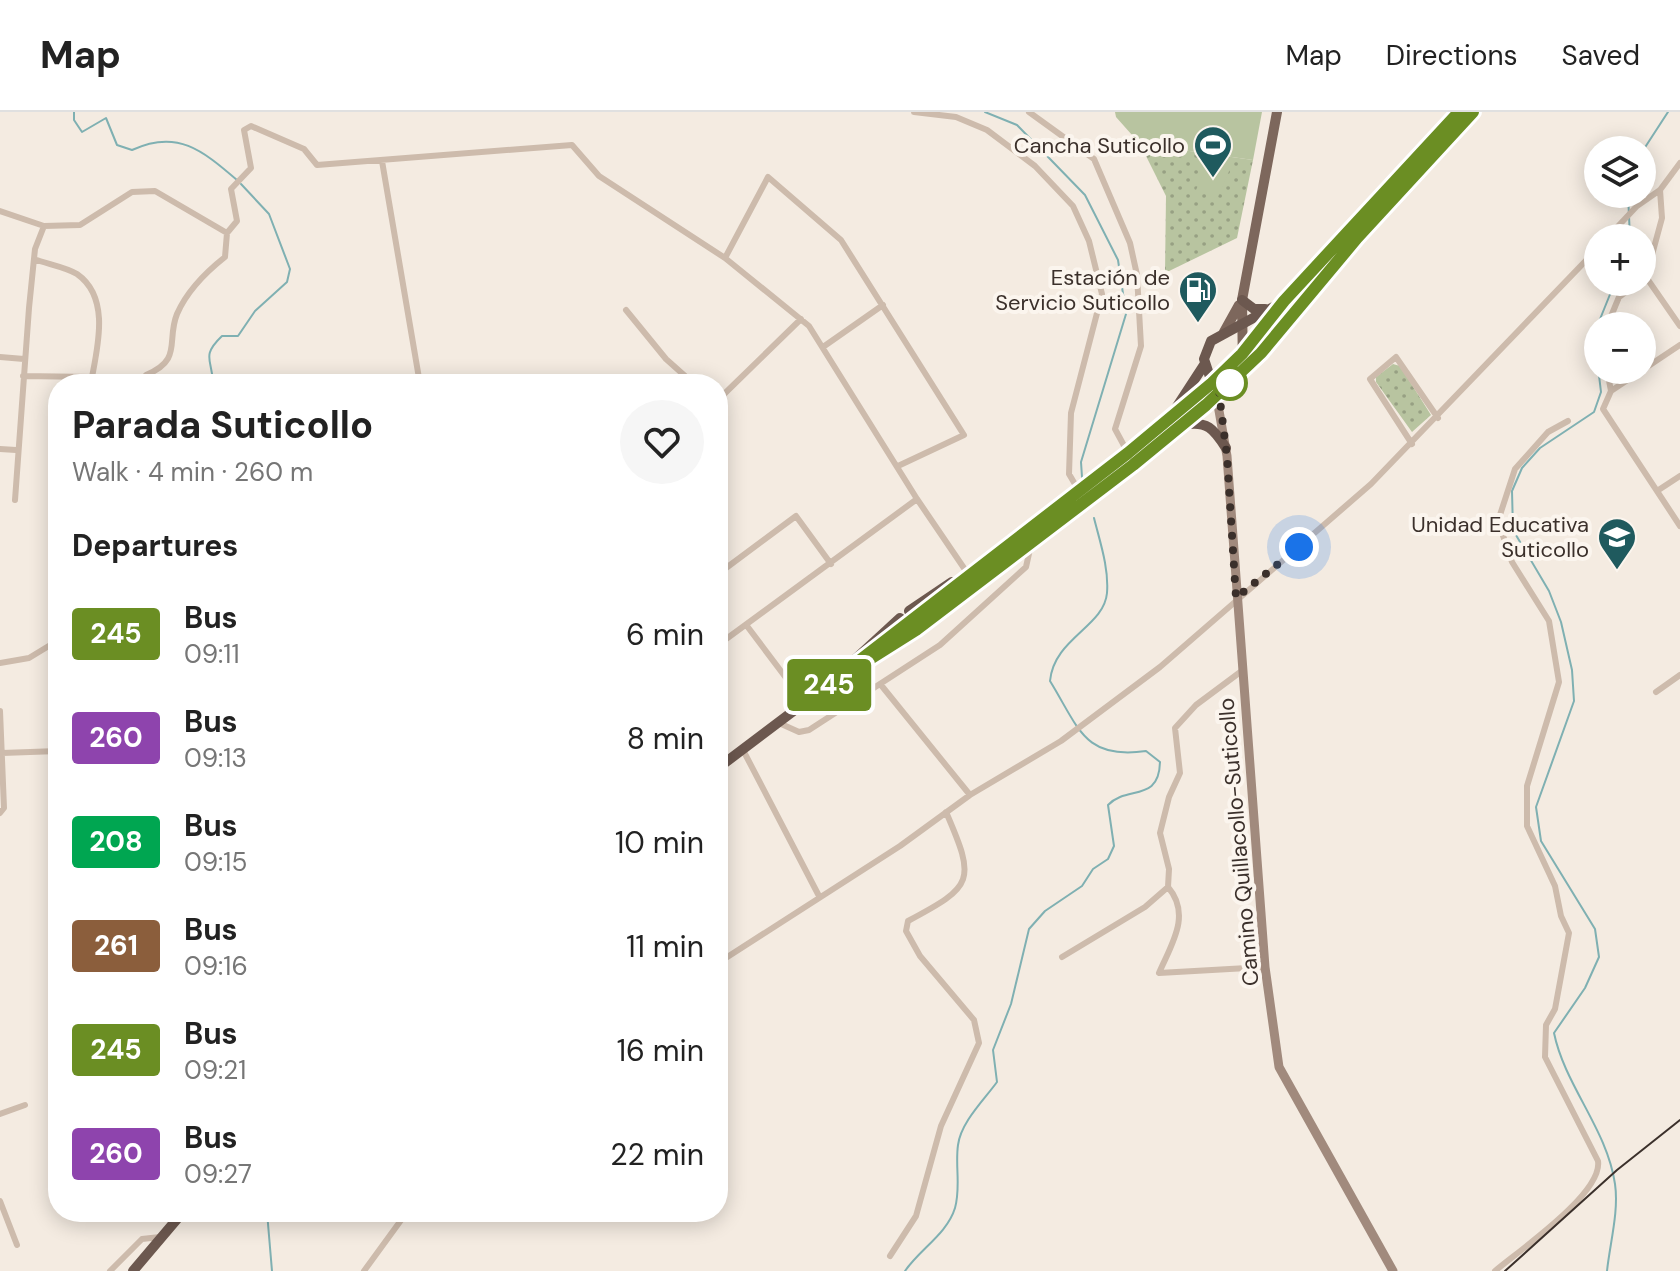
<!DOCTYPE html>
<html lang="en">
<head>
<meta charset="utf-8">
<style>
  body { margin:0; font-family:"DM Sans",sans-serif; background:#f6f6f6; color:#222; height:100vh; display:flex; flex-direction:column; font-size:30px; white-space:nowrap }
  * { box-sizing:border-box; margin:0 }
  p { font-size:26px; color:#767676 }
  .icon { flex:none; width:44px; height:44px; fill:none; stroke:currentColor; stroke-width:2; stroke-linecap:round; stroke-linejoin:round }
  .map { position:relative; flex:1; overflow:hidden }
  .sheet { position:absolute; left:48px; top:262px; width:680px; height:848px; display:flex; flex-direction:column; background:#fff; border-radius:32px; box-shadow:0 4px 20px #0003 }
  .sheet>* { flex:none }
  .badge { padding:0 16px; border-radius:6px; font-size:28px; line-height:52px }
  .tools { position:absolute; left:1584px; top:24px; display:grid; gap:16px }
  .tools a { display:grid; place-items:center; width:72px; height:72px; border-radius:50%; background:#fff; box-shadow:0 4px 20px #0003; font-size:40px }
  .you { position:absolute; width:40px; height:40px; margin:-20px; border:6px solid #fff; border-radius:50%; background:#1a73e8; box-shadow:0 0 0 12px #1a73e833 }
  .map>.badge { position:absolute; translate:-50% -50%; box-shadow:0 0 0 4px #fff }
  h2 { padding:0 24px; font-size:30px; line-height:72px }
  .round { display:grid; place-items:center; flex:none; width:84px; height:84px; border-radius:42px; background:#f6f6f6 }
  .overview { display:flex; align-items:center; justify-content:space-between; height:136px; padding:0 24px }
  h1 { font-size:38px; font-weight:700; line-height:60px }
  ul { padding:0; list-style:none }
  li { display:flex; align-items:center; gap:24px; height:104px; padding:0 24px }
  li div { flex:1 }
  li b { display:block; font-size:30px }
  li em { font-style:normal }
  li .badge { min-width:88px; font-weight:700; text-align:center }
  header { display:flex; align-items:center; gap:48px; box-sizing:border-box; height:112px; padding:0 40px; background:#fff; border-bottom:2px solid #e0e0e0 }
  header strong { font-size:38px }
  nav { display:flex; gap:44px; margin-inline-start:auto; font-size:28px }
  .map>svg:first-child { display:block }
  .park { fill:url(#park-dots) }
  .pitch { fill:#b8c4a0 }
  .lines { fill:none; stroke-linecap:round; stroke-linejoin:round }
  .stream { stroke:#7fb0b2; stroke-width:2 }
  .minor { stroke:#cdbbac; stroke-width:6 }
  .secondary { stroke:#a18a7d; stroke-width:9 }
  .primary { stroke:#7d675c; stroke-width:10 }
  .trunk { stroke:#6c584f; stroke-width:10 }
  .tram { stroke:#3b302b; stroke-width:2 }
  .line-casing { stroke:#fff; stroke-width:18 }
  .line { stroke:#6b8e23; stroke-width:12 }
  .walk { stroke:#3b302b; stroke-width:8; stroke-dasharray:0 14.4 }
  .stop-dot { fill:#fff; stroke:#6b8e23; stroke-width:4 }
  .labels { text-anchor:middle; stroke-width:8; stroke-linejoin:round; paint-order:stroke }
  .poi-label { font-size:22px; fill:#3b302b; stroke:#fbf5ee; text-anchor:end }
  .street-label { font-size:22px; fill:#3b302b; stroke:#fbf5ee }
</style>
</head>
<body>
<header>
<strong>Map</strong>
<nav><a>Map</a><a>Directions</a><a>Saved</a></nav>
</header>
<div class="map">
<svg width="1680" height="1159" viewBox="0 0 1680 1159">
  <defs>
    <pattern id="park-dots" width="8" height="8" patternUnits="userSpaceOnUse" patternTransform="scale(2)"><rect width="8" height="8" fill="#b8c4a0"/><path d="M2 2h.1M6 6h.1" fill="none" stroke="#97a083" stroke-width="1.8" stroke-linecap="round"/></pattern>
  </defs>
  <rect width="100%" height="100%" fill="#f4ebe1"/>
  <path class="park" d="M 1140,32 L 1253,48 L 1237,126 L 1165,161 L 1166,84 Z
    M 1393,252 L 1400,254 L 1431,303 L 1412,320 L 1376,270 L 1376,265 Z"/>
  <path class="pitch" d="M 1115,0 L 1262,0 L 1253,48 L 1140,32 L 1116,5 Z
    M 1209,48 L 1230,57 L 1217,87 L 1196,78 Z"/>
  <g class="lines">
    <path class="stream" d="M 74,0 L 74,8 L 82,20 L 106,6 L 117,33 L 132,38 C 177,17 202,38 237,68
      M 985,0 L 1017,13 L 1085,83 L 1118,148 L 1126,202 L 1081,350 L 1082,365
      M 1642,40 L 1668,0
      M 1628,82 L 1630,126
      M 213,272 C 213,248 200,245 222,224 L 238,224 L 255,199 L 287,170 L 290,157 L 269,102 L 241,72
      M 267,1100 L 272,1159
      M 905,1159 C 920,1137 947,1122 955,1096 C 961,1075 955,1054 958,1033 C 961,1010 984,988 997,970 L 993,938 L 1011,892 L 1029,817 L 1045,799 L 1082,774 L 1093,757 L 1108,747 L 1114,734 L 1108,693 C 1127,673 1159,691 1160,650 L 1146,639 C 1084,648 1079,616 1050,569 C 1054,526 1104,515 1107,481 C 1109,456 1100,430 1094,406
      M 1607,1159 C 1610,1131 1619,1099 1615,1072 C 1607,1017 1565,974 1554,921 L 1585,876 L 1599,845 L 1595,817 L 1541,729 L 1536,695 L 1574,589 L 1572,558 L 1561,510 L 1549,479 L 1513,418 L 1512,379 L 1522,356 L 1540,336 L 1594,300 L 1601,280 L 1594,222 L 1615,170"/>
    <path class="minor" d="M 914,0 L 956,5 L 987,18 L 1035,54 L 1073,94 L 1089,129 L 1102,182 L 1071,301 L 1069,362 L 1079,379
      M 1029,0 L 1094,47 L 1130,131 L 1137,163 L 1141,234 L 1115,317 L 1128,341
      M 382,49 L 420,272
      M 1660,78 L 1662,106 L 1646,165 L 1680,214
      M 0,99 L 44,114 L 80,113 L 132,80 L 155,79 L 227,121 L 237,109 L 231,77 L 251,56 L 244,18 L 251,14 L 304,37 L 317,53 L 572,33 L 599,64 L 725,146 L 809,214 L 917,387 L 968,462
      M 1607,126 L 1637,94 L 1660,78 L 1680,51
      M 725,146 L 768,65 L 841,128 L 964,323 L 898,354
      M 626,198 L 666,247 L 694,272
      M 1607,214 L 1619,185 L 1639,170
      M 823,235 L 883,193
      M 0,245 L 24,247
      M 1607,258 L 1611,279 L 1603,297 L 1680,414
      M 23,264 L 92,265 C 98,233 110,185 77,162 C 66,155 47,152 34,147
      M 147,272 L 146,263 C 183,248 166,229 177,202 C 187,179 206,160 225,145 L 227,121
      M 1611,279 L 1680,233
      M 718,288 L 801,207
      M 1412,332 L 1370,267 L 1396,245 L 1438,306
      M 0,337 L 16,338
      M 1657,379 L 1680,364
      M 15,388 L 29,196 L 35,137 L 44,114
      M 718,462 L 796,404 L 831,452
      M 747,514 L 805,591
      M 718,533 L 917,387
      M 0,551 L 29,546 L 52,532 L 58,533
      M 1243,558 L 1196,593 L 1175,616 L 1180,661 L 1169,685 L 1160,721 L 1169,757 L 1168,775 C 1192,803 1171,833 1159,861 L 1265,855
      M 881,573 L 970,683
      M 1656,580 L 1680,563
      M 0,599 L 4,696 L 0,701
      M 779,611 L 799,620 L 809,618 L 940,533 L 1026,455 L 1032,428
      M 743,638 L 819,784
      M 2,641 L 58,639
      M 1062,845 L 1145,795 L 1168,775
      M 718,851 L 900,734 L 970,683 L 1061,629 L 1160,555 L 1371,372 L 1598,136
      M 0,1002 L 25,993
      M 0,1089 L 17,1133
      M 890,1144 L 916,1104 L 941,1014 L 979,931 L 974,908 L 920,844 L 906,819 L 908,809 C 974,774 976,769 946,700
      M 110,1159 L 142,1127 L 160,1125
      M 364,1159 L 407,1100
      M 1495,1159 C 1520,1138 1603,1081 1598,1049 L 1545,945 L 1546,913 L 1555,897 L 1569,821 L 1561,804 L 1555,774 L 1527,714 L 1527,674 L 1559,570 L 1549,509 L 1512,450 L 1498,409 L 1515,357 L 1548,320 L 1568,309"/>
    <path class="secondary" d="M 1215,276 L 1227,344 L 1265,855 L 1279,955 L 1393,1159"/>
    <path class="primary" d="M 1224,220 L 1239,193
      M 1243,259 L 1242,188 L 1277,0"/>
    <path class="trunk" d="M 1242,188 L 1254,197 L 1265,197
      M 1212,271 L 1204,247 L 1211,229 L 1279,192
      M 1176,296 L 1204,253
      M 1183,313 C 1207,308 1214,317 1226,336
      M 909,499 L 952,470
      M 915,507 L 968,462 L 1128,341 L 1212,271 L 1242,242 L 1284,189 L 1459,0
      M 921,514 L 1133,353 L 1243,259 L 1357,126 L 1473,0
      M 865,543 L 905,514
      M 843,565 L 911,521
      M 718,656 L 824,576 L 900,506
      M 133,1159 L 183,1100"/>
    <path class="tram" d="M 1505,1159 L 1617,1058 L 1680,1008"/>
  </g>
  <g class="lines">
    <defs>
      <path id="line" d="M 1459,0 L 1284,189 L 1242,242 L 1212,271 L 1128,341 L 824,576 L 916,518 L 1133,353 L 1206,293 L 1261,241 L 1357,126 L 1473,0"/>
    </defs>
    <use href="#line" class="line-casing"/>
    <use href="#line" class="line"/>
    <path class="walk" d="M 1230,271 L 1219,281 L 1227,344 L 1236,486 L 1299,435"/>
  </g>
  <defs>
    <symbol id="stadium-pin" viewBox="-11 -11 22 30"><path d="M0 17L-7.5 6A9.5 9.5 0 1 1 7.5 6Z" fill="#1f5a5e" stroke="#fbf5ee"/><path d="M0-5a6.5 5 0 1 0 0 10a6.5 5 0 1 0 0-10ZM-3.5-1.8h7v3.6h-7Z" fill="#fff"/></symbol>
    <symbol id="fuel-pin" viewBox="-11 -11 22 30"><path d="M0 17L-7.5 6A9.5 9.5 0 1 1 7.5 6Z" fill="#1f5a5e" stroke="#fbf5ee"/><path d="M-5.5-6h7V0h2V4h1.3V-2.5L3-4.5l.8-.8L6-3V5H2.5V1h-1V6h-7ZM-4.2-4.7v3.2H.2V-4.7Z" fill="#fff"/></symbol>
    <symbol id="school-pin" viewBox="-11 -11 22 30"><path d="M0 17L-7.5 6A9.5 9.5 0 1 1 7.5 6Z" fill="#1f5a5e" stroke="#fbf5ee"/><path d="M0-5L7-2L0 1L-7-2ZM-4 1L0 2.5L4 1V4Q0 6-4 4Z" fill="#fff"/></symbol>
  </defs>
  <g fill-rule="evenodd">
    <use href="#stadium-pin" x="1191" y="11" width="44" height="60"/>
    <use href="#fuel-pin" x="1176" y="156" width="44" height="60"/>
    <use href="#school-pin" x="1595" y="403" width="44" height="60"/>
  </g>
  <circle class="stop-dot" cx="1230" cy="271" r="16"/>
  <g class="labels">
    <g class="poi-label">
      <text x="1185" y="41">Cancha Suticollo</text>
      <text x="1170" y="173">Estación de<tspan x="1170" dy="25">Servicio Suticollo</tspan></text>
      <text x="1589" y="420">Unidad Educativa<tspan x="1589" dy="25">Suticollo</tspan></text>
    </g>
    <g class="street-label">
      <text transform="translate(1238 730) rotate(-95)" y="8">Camino Quillacollo-Suticollo</text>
    </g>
  </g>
</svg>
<div class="tools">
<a><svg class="icon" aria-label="layers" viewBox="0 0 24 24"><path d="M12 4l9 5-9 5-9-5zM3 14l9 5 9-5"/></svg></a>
<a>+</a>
<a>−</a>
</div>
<div class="you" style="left:1299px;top:435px"></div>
<b class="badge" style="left:829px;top:573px;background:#6b8e23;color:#fff">245</b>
<section class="sheet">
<div class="overview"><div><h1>Parada Suticollo</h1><p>Walk · 4 min · 260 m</p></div><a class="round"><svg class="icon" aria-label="heart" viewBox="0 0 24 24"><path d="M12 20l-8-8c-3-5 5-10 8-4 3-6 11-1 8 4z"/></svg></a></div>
<h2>Departures</h2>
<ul>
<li><span class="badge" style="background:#6b8e23;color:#fff">245</span><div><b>Bus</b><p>09:11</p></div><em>6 min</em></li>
<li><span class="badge" style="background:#8e44ad;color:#fff">260</span><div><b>Bus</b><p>09:13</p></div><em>8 min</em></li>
<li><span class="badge" style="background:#00a651;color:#fff">208</span><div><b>Bus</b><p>09:15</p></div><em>10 min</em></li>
<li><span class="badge" style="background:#8b5e3c;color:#fff">261</span><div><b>Bus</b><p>09:16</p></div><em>11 min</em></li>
<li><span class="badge" style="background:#6b8e23;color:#fff">245</span><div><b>Bus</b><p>09:21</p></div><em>16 min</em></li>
<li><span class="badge" style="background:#8e44ad;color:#fff">260</span><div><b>Bus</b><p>09:27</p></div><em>22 min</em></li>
</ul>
</section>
</div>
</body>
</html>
